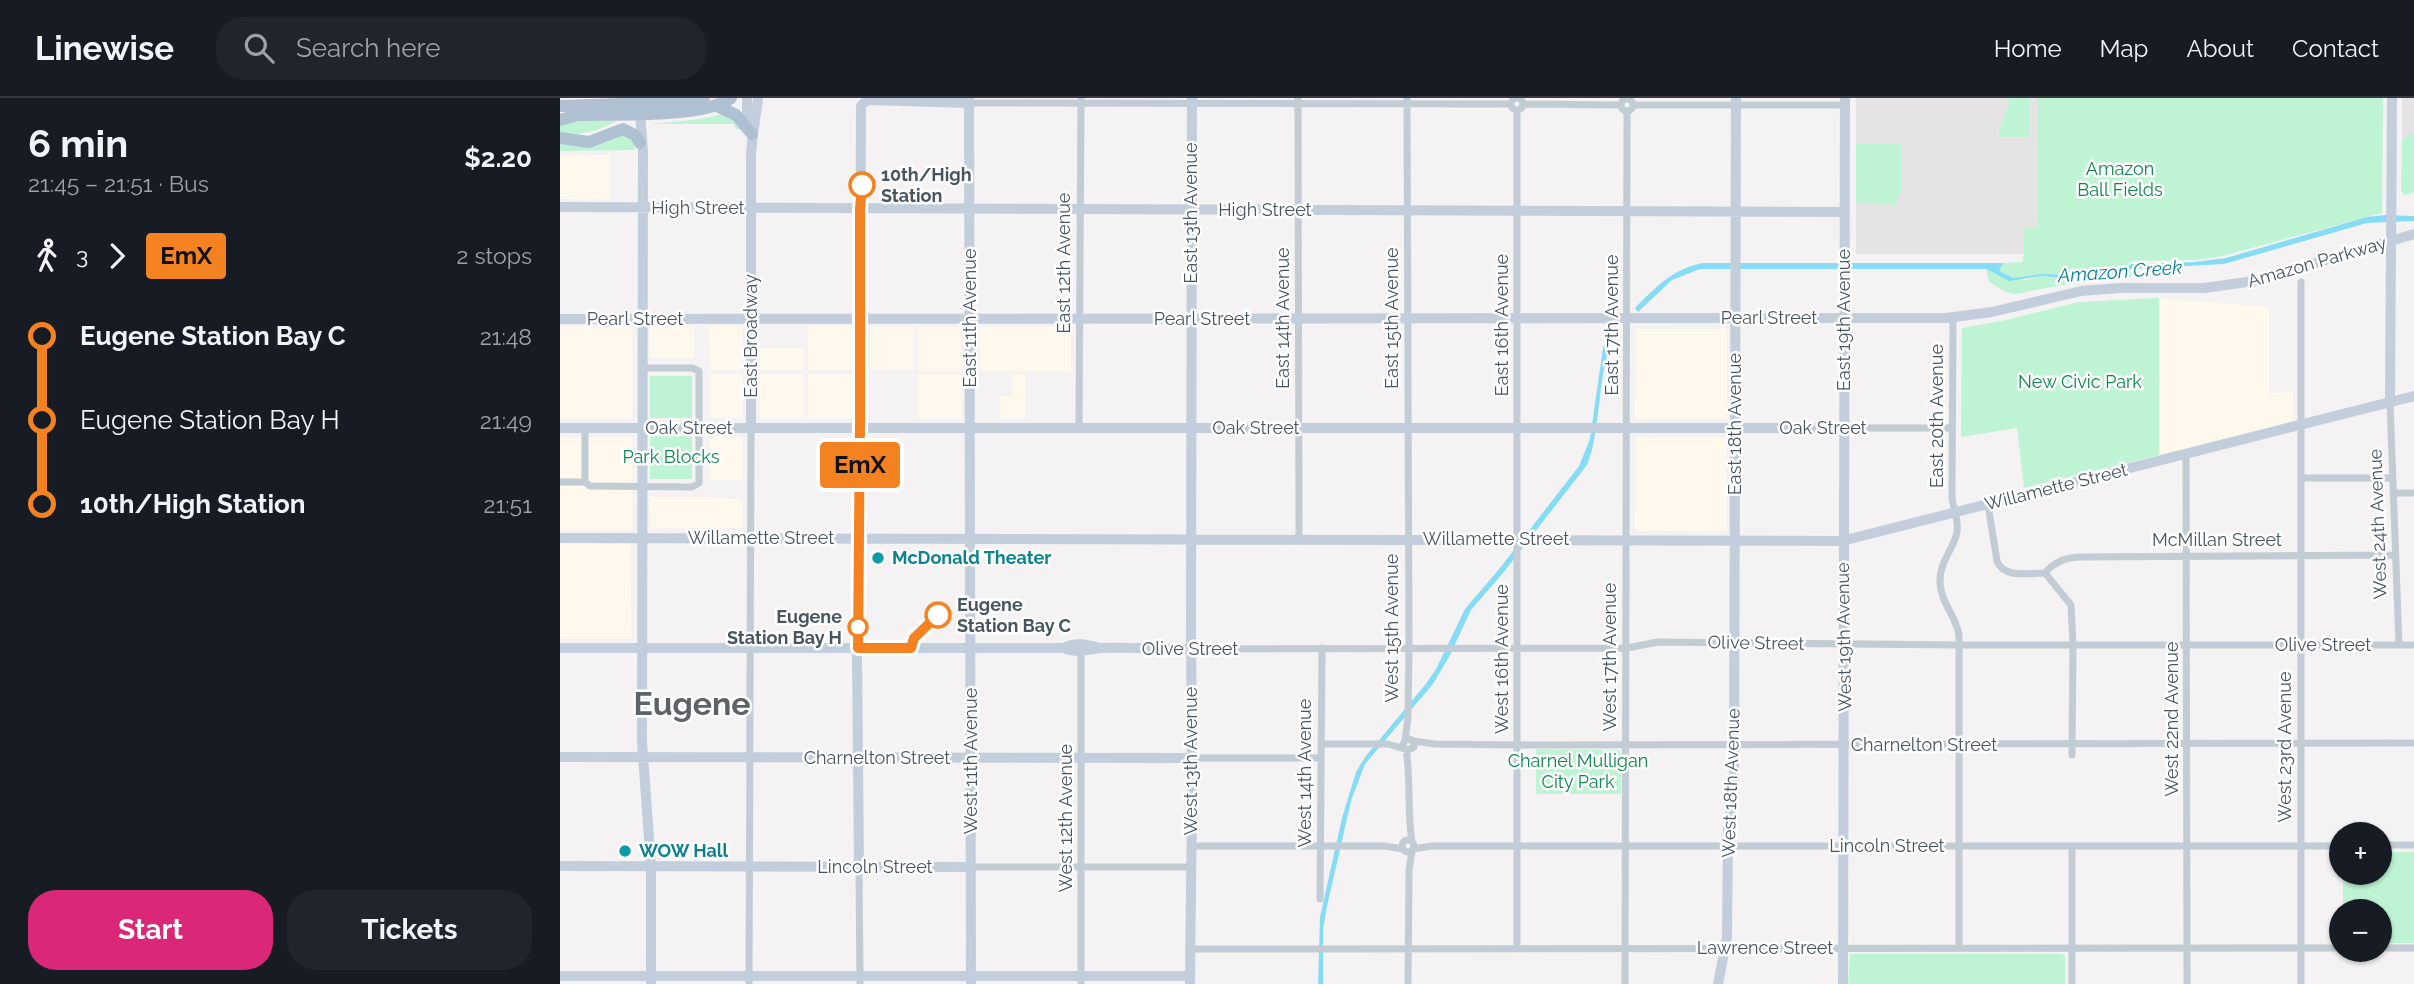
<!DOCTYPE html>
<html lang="en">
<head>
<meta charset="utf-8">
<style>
  body { margin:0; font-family:Raleway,sans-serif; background:#20242c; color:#f1f3f6; height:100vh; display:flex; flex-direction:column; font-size:26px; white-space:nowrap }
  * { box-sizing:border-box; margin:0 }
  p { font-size:23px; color:#9ea1a6 }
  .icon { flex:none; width:38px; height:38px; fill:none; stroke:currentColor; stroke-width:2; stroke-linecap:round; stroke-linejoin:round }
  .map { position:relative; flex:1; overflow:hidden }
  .side { display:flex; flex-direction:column; background:#171b24; width:560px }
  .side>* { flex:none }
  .badge { padding:0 14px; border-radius:5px; font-size:24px; line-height:46px }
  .fabs { position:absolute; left:1769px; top:724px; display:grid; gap:14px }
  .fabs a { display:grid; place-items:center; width:63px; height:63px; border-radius:50%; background:#171b24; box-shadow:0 2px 5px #0004; font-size:35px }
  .map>.badge { position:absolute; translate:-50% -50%; box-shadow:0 0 0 4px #fff }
  .legs { display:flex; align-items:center; gap:10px; height:77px; padding:0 28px; font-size:23px }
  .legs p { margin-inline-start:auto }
  .overview { display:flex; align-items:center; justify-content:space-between; height:119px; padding:0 28px }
  h1 { font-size:38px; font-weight:700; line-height:52px }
  .cta { display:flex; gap:14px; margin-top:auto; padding:14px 28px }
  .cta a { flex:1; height:80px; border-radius:28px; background:#db2777; color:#fff; font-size:28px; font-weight:700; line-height:80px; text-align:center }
  .cta a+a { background:#20242c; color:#f1f3f6 }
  ul { padding:0 28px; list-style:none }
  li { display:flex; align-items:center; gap:24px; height:84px; font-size:26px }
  li i { display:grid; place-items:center; width:10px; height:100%; margin:0 9px; background:currentColor }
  li i::after { content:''; width:18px; height:18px; margin:-9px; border:5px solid; border-radius:50%; background:#171b24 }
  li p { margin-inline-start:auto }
  li:first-child i { background:linear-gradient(#0000 50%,currentColor 0) }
  li:last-child i { background:linear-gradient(currentColor 50%,#0000 0) }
  header { display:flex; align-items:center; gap:42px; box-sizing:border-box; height:98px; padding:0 35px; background:#171b24; border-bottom:2px solid #363941 }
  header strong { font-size:33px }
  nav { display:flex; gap:38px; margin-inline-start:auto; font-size:24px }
  .search { width:490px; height:63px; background:#20242c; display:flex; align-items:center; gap:18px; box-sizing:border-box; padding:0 24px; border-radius:28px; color:#9ea1a6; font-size:26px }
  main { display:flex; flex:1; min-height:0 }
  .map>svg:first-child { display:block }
  .commercial { fill:#fef9ec }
  .education { fill:#e5e3e4 }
  .green { fill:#bef4d4 }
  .water { fill:#87dcf5 }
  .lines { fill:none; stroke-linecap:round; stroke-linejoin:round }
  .secondary-tunnel { stroke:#c9cbce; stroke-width:10; stroke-dasharray:10 5; stroke-linecap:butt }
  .street { stroke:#c2ccd4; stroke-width:7 }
  .secondary { stroke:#c3cedc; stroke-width:10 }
  .primary { stroke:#afc0d3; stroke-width:12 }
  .line-1-casing { stroke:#fff; stroke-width:16 }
  .line-1 { stroke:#f58220; stroke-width:10 }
  .stop-1-dot { fill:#fff; stroke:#f58220; stroke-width:3.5 }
  .culture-dot { fill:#0f9aa8; stroke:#fff; stroke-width:2.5 }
  .labels { text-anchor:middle; stroke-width:5; stroke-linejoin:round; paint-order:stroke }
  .park-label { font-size:18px; fill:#0e874d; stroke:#fff }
  .stop-label { font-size:18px; font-weight:bold; fill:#475562; stroke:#fff; text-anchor:start }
  .street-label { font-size:18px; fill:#475562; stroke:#fff }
  .culture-label { font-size:18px; font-weight:bold; fill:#0d838f; stroke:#fff; text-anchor:start }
  .water-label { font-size:19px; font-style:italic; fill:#037da2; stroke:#fff }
  .town-label { font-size:32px; font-weight:bold; fill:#5d6268; stroke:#fff }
</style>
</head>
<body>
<header>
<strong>Linewise</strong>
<div class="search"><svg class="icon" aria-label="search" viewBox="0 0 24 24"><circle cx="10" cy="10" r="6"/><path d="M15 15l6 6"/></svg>Search here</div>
<nav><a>Home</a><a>Map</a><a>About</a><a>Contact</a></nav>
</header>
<main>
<section class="side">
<div class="overview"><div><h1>6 min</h1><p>21:45 – 21:51 · Bus</p></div><b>$2.20</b></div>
<div class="legs"><svg class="icon" aria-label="walk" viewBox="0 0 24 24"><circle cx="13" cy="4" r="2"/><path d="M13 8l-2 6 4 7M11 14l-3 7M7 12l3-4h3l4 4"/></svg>3<svg class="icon" aria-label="forward" viewBox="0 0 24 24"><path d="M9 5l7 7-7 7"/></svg><b class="badge" style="background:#f58220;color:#111">EmX</b><p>2 stops</p></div>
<ul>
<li><i style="color:#f58220"></i><b>Eugene Station Bay C</b><p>21:48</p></li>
<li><i style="color:#f58220"></i><span>Eugene Station Bay H</span><p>21:49</p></li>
<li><i style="color:#f58220"></i><b>10th/High Station</b><p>21:51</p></li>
</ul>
<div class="cta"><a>Start</a><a>Tickets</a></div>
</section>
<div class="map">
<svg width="1854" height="886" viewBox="0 0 1854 886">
  <rect width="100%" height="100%" fill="#f4f2f2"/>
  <path class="commercial" d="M 0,57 L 50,57 L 50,102 L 0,101 Z
    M 1599,200 L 1709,209 L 1709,295 L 1733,294 L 1733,323 L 1599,357 Z
    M 90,228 L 134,228 L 134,260 L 90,260 Z
    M 149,228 L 182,228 L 182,272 L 150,272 Z
    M 248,228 L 292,228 L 292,272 L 248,272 Z
    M 0,229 L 72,229 L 72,320 L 0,321 Z
    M 310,229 L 354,229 L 354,272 L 310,272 Z
    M 358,229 L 401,229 L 402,273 L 358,273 Z
    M 420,229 L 511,229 L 511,273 L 420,273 Z
    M 1076,231 L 1167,231 L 1167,321 L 1075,321 Z
    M 200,250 L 244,250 L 244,272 L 200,272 Z
    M 150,276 L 182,276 L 182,320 L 150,320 Z
    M 200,276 L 244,276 L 244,320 L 200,320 Z
    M 248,276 L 292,276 L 292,320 L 248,320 Z
    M 358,276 L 402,276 L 402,320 L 358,320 Z
    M 452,276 L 465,276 L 465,320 L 440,320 L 440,298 L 452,298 Z
    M 150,338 L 182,338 L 182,382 L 150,382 Z
    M 0,339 L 72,340 L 73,432 L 0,432 Z
    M 1076,339 L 1163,340 L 1166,343 L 1166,433 L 1078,433 L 1075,431 Z
    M 90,399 L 154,399 L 182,402 L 182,430 L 90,430 Z
    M 0,445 L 70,446 L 72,541 L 0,541 Z"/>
  <path class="education" d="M 1296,0 L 1477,0 L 1478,130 L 1465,130 L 1463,156 L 1296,156 Z
    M 1842,0 L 1854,0 L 1854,33 L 1842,42 Z"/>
  <path class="green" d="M 1446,0 L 1470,0 L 1470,39 L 1439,39 C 1439,26 1446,17 1449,4 Z
    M 1477,0 L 1823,0 L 1822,115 L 1662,158 L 1637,162 L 1572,163 L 1563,172 L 1534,172 L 1513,177 L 1481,176 L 1455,180 L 1438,173 L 1443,165 L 1463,164 L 1464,130 L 1478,129 Z
    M 163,16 L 169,18 L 180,31 L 176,31 L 174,26 L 92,26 L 140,21 Z
    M 19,22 L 57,23 C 38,33 21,38 0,35 L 0,28 Z
    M 1854,33 L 1854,94 L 1845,97 L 1841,93 L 1842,42 Z
    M 65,35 L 74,45 L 75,52 L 0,53 L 0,44 Z
    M 1296,46 L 1341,46 L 1341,95 L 1338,97 L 1336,107 L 1296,105 Z
    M 1426,171 L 1437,177 L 1466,182 L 1483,178 L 1503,180 L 1530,175 L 1560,175 L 1571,171 L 1571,179 L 1535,181 L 1455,196 L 1446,194 L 1429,184 Z
    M 1599,200 L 1599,357 L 1464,390 L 1457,330 L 1401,339 L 1402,230 L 1446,222 L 1519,204 Z
    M 90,278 L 132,278 L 132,320 L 90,320 Z
    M 90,338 L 132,338 L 132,381 L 90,381 Z
    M 976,651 L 1059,652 L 1061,655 L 1061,696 L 976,696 Z
    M 1820,754 L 1854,754 L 1854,845 L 1820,845 L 1820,814 L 1783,814 L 1783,775 L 1820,775 Z
    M 1290,856 L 1502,856 L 1505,857 L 1505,886 L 1288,886 Z"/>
  <path class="water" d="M 1825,117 L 1854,118 L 1854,123 L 1807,125 L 1664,166 L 1571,171 L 1560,175 L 1530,175 L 1503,180 L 1483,178 L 1449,183 L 1426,171 L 1140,171 L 1112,182 L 1078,214 L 1075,210 C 1096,189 1112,171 1143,165 L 1443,165 L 1439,173 L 1454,180 L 1481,176 L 1513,177 L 1534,172 L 1563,172 L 1571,166 L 1635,164 L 1666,160 L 1807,119 Z
    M 1056,229 L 1059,234 C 1036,259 1043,331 1027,367 L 943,475 L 911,512 L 890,557 L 873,586 L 805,666 L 791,703 L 766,813 L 763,831 L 763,886 L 758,886 L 760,819 L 782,720 L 796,674 L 805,659 L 865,587 L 876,571 L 905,511 L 940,470 L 1019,368 L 1030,341 L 1043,250 L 1047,239 Z"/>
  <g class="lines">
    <path class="secondary-tunnel" d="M 299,378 L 300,345"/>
    <path class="street" d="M951 6a6 6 0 1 1 12 0a6 6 0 1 1-12 0Z
      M 738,0 L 739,441
      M1061 7a6 6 0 1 1 12 0a6 6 0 1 1-12 0Z
      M 409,5 L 951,6
      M 964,6 L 1061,7
      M 1073,7 L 1285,7
      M 1741,184 L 1741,886
      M 1393,219 L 1392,400 C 1393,410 1399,422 1397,433 C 1395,451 1379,462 1380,485 C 1381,505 1396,518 1399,537 L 1399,850
      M 1830,304 L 1839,547
      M 1283,330 L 1392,330
      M 519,331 L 521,0
      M 1626,356 L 1627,886
      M 1741,380 L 1832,380
      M 0,384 L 25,384 L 30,388 L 132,389 L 139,385 L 139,273 L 132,270 L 81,270
      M 25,384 L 25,330
      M 1833,395 L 1854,395
      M 1428,407 L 1437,463 C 1444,481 1469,475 1485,475 L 1511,507 L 1513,546 L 1512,657
      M 1485,475 C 1493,465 1506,460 1518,459 L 1835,457
      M 631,551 L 1067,550 L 1098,544 L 1399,547 L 1854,547
      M 845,642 L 848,620 L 849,550 L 847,0
      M 853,643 L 875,646 L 957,647 L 1854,645
      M 761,646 L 828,646 L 848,652 L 854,649 L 853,643 L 849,641 L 845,642 L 843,646 L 844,650
      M 846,651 C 851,682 847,713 852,744
      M 632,660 L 761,660
      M842 748a6 6 0 1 1 12 0a6 6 0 1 1-12 0Z
      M 1820,747 L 1854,747
      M 631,748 L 825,748 L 843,751
      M 1512,748 L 1512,886
      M 853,751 L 872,748 L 1782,748
      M 299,769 L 300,886
      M 411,769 L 630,769
      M 760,801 L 762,550
      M 957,850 L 957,12
      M 1820,850 L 1854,850
      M 629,851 L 1782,850
      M 189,886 L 191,331
      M 521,886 L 521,554
      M 848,886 L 849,772 L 852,753
      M 1065,886 L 1067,13"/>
    <path class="secondary" d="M 187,0 L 187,21 L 191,33
      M 409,0 L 411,886
      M 80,15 L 83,54 L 82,644 L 91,768 L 91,886
      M 0,109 L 1285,114
      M 0,221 L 1386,220 L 1432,214 L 1521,193 L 1560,190 L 1644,190 L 1694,183 L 1854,136
      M 1830,304 L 1832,0
      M 0,330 L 1283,330
      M 191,331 L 191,57 C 192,37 196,19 198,0
      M 300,345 L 301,8 L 307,2 L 409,5
      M 0,440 L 1282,443 L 1854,298
      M 0,550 L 503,550 C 517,556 527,551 541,550 C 571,549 602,551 631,551
      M 503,550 C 515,544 526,546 539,550
      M 0,659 L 632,660
      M 0,768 L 411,769
      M 299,769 L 297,561 L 299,378
      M 0,878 L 630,878
      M 630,886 L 632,699 L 631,523 L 632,0
      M 1158,886 L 1167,839 L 1168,730 L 1174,690 L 1176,0
      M 1283,886 L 1285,0"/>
    <path class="primary" d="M 0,8 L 126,4 L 144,0
      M 157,8 L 176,17 L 192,36
      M 0,22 L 18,17 C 56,16 143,20 171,0
      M 0,40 L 29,44 L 63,31 L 75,37 L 80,45"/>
  </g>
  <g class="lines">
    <defs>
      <path id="line-1" d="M 302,87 L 300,111 L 300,322 L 298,550 L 351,550 L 354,540 L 378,517"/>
    </defs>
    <use href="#line-1" class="line-1-casing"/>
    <use href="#line-1" class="line-1"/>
  </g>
  <g class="stop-1-dot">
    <circle cx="302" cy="87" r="12"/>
    <circle cx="378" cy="517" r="12"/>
    <circle cx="298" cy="529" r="9"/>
  </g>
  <g class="culture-dot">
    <circle cx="318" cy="460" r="7"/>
    <circle cx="65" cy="753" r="7"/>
  </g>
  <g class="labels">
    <g class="park-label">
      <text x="1560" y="77">Amazon<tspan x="1560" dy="21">Ball Fields</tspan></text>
      <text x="1520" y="290">New Civic Park</text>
      <text x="111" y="365">Park Blocks</text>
      <text x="1018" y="669">Charnel Mulligan<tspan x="1018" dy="21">City Park</tspan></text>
    </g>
    <g class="stop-label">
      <text x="321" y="83">10th/High<tspan x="321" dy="21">Station</tspan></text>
      <text x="397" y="513">Eugene<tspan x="397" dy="21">Station Bay C</tspan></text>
      <text x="282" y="525" text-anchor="end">Eugene<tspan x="282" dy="21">Station Bay H</tspan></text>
    </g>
    <g class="street-label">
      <text x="138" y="116">High Street</text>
      <text x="705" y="118">High Street</text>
      <text transform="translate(631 115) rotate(-90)" y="6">East 13th Avenue</text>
      <text transform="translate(1757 164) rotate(-16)" y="6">Amazon Parkway</text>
      <text transform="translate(504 165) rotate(-90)" y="6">East 12th Avenue</text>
      <text transform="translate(410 220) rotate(-90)" y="6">East 11th Avenue</text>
      <text transform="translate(723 220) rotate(-90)" y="6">East 14th Avenue</text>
      <text transform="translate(832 220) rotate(-90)" y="6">East 15th Avenue</text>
      <text x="1209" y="226">Pearl Street</text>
      <text x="75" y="227">Pearl Street</text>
      <text x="642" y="227">Pearl Street</text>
      <text transform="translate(1284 222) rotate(-90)" y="6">East 19th Avenue</text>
      <text transform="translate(942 227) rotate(-90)" y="6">East 16th Avenue</text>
      <text transform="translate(1052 227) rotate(-90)" y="6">East 17th Avenue</text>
      <text transform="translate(191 238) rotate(-90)" y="6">East Broadway</text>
      <text transform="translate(1377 318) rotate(-90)" y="6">East 20th Avenue</text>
      <text transform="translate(1175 326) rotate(-90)" y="6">East 18th Avenue</text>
      <text x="129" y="336">Oak Street</text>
      <text x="696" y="336">Oak Street</text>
      <text x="1263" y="336">Oak Street</text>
      <text transform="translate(1496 389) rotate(-14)" y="6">Willamette Street</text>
      <text transform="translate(1818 426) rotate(-92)" y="6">West 24th Avenue</text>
      <text x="201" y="446">Willamette Street</text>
      <text x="936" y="447">Willamette Street</text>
      <text x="1657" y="448">McMillan Street</text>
      <text transform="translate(832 530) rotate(-90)" y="6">West 15th Avenue</text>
      <text transform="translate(1284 539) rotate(-91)" y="6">West 19th Avenue</text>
      <text transform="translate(1196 545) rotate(1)" y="6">Olive Street</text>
      <text x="1763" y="553">Olive Street</text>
      <text x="630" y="557">Olive Street</text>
      <text transform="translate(1050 559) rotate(-90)" y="6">West 17th Avenue</text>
      <text transform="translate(942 561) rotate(-90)" y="6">West 16th Avenue</text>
      <text transform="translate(1612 621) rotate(-90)" y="6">West 22nd Avenue</text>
      <text x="1364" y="653">Charnelton Street</text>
      <text transform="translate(1725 649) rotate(-90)" y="6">West 23rd Avenue</text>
      <text x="317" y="666">Charnelton Street</text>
      <text transform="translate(411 663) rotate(-90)" y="6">West 11th Avenue</text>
      <text transform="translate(631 663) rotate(-90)" y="6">West 13th Avenue</text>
      <text transform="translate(745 675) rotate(-90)" y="6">West 14th Avenue</text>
      <text transform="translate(1171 685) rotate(-88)" y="6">West 18th Avenue</text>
      <text transform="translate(506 720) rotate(-90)" y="6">West 12th Avenue</text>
      <text x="1327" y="754">Lincoln Street</text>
      <text x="315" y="775">Lincoln Street</text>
      <text x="1205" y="856">Lawrence Street</text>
    </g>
    <g class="culture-label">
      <text x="332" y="466">McDonald Theater</text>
      <text x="79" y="759">WOW Hall</text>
    </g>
    <g class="water-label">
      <text transform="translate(1560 173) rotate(-4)" y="7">Amazon Creek</text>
    </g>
    <g class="town-label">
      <text x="132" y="617">Eugene</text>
    </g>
  </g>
</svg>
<div class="fabs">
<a>+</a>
<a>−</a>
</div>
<b class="badge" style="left:300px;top:367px;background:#f58220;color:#111">EmX</b>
</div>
</main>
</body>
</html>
